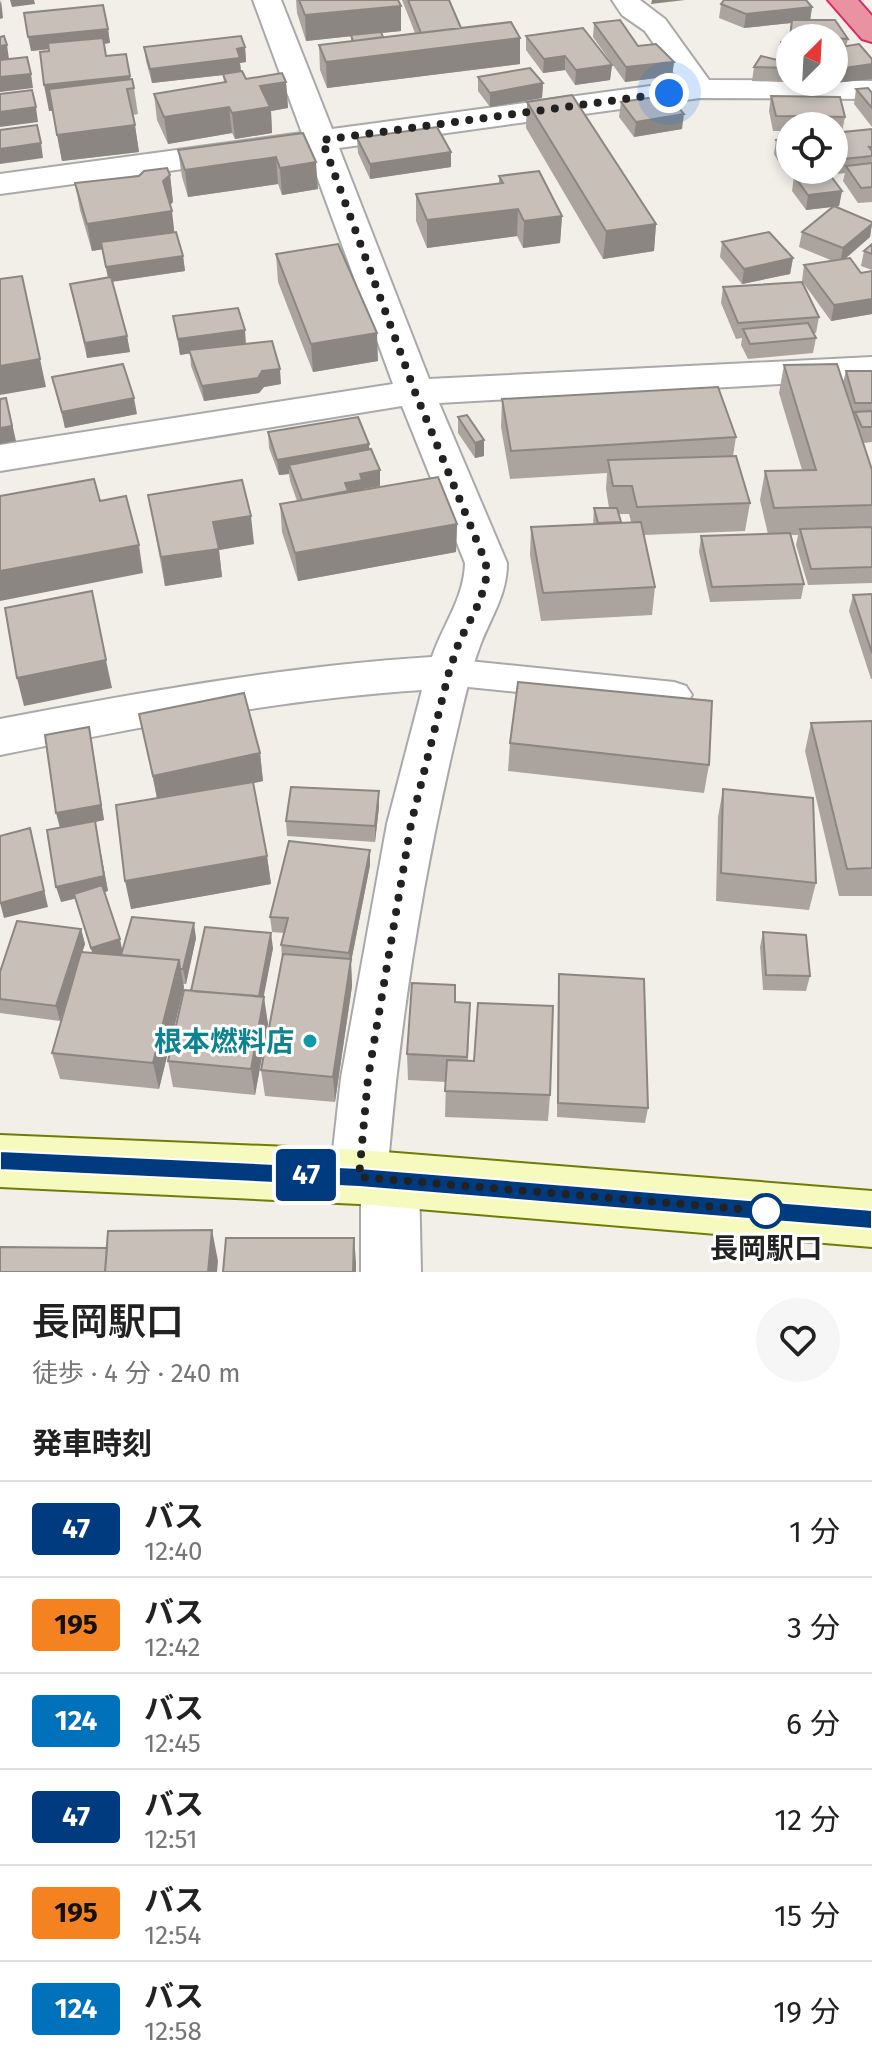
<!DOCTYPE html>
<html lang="ja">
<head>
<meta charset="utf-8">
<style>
  body { margin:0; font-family:"Fira Sans","Noto Sans JP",sans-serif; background:#f6f6f6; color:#222; height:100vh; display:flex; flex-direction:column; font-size:30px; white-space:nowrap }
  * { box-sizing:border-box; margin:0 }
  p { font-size:26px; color:#767676 }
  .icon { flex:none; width:44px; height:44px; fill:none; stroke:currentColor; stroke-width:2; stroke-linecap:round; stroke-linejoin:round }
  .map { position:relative; height:1272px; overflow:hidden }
  .panel { display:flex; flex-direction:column; background:#fff; flex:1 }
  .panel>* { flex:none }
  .badge { padding:0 16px; border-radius:6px; font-size:28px; line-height:52px }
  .needle { width:52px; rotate:24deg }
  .fabs { position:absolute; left:776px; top:24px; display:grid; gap:16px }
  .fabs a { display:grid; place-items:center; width:72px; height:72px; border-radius:50%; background:#fff; box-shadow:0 4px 12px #0003; font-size:40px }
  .you { position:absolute; width:40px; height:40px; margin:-20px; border:6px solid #fff; border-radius:50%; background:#1a73e8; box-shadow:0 0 0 12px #1a73e833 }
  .map>.badge { position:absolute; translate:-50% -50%; box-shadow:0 0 0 4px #fff }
  h2 { padding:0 32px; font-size:30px; line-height:72px }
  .round { display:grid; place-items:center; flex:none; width:84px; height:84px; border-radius:42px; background:#f6f6f6 }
  .headline { display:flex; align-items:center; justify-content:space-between; height:136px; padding:0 32px }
  h1 { font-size:38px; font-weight:600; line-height:60px }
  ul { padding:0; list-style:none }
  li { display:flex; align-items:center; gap:24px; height:96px; padding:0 32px; border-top:2px solid #e0e0e0 }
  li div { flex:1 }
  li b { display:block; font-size:30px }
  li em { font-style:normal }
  li .badge { min-width:88px; font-weight:700; text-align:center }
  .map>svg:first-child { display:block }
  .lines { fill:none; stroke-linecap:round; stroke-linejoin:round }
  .lane-casing { stroke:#a9a9a9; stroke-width:4 }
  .street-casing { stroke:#a9a9a9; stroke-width:4 }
  .secondary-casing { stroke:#707d05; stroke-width:4 }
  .highway-casing { stroke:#dc2a67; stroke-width:4 }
  .lane { fill:#fff; fill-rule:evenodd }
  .street { fill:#fff; fill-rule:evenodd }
  .secondary { fill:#f7fabf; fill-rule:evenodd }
  .highway { fill:#e892a2; fill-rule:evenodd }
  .wall { fill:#aba49e; fill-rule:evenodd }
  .shaded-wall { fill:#8b8681 }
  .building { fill:#c7bfb8; stroke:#8b8681; stroke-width:2 }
  .line { fill:#003b80; stroke:#fff; stroke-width:2 }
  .walk { stroke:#222; stroke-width:8; stroke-dasharray:0 14.4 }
  .culture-dot { fill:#0f9aa8; stroke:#fff; stroke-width:3 }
  .stop-dot { fill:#fff; stroke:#003b80; stroke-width:4 }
  .labels { text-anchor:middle; stroke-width:6; stroke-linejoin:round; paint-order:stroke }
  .near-culture-label { font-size:28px; font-weight:bold; fill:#0d838f; stroke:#fff; text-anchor:end }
  .near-stop-label { font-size:28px; font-weight:bold; fill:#222; stroke:#fff }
</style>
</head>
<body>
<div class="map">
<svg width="872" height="1272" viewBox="0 0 872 1272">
  <rect width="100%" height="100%" fill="#f2efe9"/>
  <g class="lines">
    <defs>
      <path id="lane" d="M 449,659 L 674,682 L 686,686 L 692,695 L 686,704 L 674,708 L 449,685 L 437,681 L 432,672 L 437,663 Z"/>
      <path id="street" d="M 253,0 L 281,0 L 332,129 L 680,82 L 645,31 L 622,15 L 612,0 L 640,0 L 665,19 L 709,80 L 872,81 L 872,99 L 700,98 L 339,148 L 429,379 L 872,357 L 872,379 L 439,403 L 507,563 C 507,594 492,615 481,643 C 470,671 464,702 457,731 C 424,870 401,1012 389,1153 L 410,1161 L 419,1180 L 421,1272 L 361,1272 L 361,1203 L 339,1196 L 330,1177 L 341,1078 L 387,824 L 422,690 C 280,699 140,727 0,755 L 0,719 C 143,692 286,666 432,657 C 443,624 464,599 465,563 L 402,406 L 0,471 L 0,445 L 393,384 L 308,152 L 0,194 L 0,174 L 302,133 Z"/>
      <path id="secondary" d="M 0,1135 L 359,1150 L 872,1191 L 872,1247 L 359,1204 L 0,1187 Z"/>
      <path id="highway" d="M 828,0 L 858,0 L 872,16 L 872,42 L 862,39 Z"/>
    </defs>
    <use href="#lane" class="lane-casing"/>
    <use href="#street" class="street-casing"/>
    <use href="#secondary" class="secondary-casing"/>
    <use href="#highway" class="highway-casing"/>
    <use href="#lane" class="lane"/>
    <use href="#street" class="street"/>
    <use href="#secondary" class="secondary"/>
    <use href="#highway" class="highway"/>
  </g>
  <path class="wall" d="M 296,0 L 398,0 L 401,6 L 401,31 L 381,33 L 383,37 L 415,33 L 402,0 L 449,0 L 461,28 L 520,64 L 327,88 L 320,70 L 319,45 L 351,41 L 351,36 L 306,41 L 297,13 Z
    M 721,4 L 812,7 L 810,20 L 848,39 L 846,46 L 872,59 L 872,79 L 834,83 L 833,82 L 834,82 L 834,38 L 790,38 L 790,82 L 810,82 L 810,83 L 752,81 L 754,67 L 778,60 L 781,42 L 789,43 L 791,23 L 744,28 L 719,18 Z
    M 594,23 L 638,46 L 674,62 L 672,76 L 625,82 L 593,37 Z
    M 108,29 L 110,43 L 104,44 L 106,56 L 130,79 L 134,88 L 138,114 L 133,115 L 139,152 L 62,161 L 53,111 L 49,111 L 49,49 L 31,51 Z
    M 526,36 L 612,65 L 610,80 L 575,85 L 565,70 L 543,73 L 526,50 Z
    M 144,47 L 245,47 L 246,62 L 240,63 L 241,71 L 246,79 L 286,82 L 288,108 L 271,111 L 272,133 L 235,139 L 232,133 L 168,144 L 157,120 L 154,94 L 224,83 L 223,75 L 152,83 L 146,61 Z
    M 478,77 L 543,83 L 542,98 L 490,107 L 478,91 Z
    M 856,89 L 872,93 L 872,127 L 854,104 Z
    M 771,96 L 845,117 L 842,132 L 834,132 L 834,126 L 790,126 L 790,131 L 773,131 L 769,111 Z
    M 527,102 L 656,224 L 654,251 L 603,259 L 526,128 Z
    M 621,102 L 682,129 L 634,137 L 619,117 Z
    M 872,129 L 872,202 L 858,203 L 843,181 L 845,173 L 830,175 L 842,191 L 839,206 L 836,207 L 872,222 L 870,237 L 845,259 L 861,273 L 872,271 L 872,314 L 831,321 L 802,281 L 804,265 L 833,261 L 799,247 L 802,232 L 833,207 L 806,210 L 792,191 L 794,176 L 797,176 L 794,170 L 834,170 L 834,133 Z
    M 303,133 L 318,189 L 282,195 L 278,184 L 188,197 L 182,177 L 178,150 Z
    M 357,138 L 451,152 L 451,167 L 370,179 L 358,153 Z
    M 790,138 L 790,165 L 781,166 L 774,154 L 776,140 Z
    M 170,175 L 173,202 L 170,205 L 174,232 L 183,256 L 185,271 L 112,282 L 127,336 L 130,352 L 87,358 L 70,284 L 108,278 L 102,249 L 92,251 L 80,210 L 75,183 Z
    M 499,176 L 562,216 L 560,243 L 523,248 L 517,236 L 427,248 L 416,221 L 416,194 L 499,184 Z
    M 722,242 L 793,258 L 790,274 L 742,284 L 720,257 Z
    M 872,244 L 872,270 L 861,266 L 864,251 Z
    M 276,254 L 378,361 L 313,372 L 278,282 Z
    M 723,287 L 819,317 L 816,333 L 813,333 L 816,338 L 813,353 L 748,359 L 741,345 L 742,338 L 736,339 L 721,303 Z
    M 173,316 L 246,344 L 281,384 L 264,387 L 259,393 L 204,401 L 191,366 L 190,353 L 180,355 Z
    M 784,365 L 843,382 L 846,371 L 872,371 L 872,442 L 863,443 L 872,470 L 872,583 L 808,585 L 796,545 L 798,535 L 791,535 L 804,584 L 801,599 L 710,602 L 699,552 L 701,536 L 768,534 L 760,500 L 765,471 L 802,470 L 779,393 Z
    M 52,377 L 137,414 L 65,428 Z
    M 502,399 L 736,437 L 733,456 L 750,503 L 745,531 L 644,535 L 655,587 L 652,615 L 541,621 L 530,555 L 531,527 L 593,524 L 594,508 L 609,508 L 606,489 L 607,473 L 510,479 L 501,427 ZM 619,514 L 629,514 L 631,522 L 621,523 Z
    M 458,417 L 484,440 L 484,456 L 475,458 L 458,433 Z
    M 268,432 L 369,444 L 369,450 L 380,486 L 363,489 L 457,524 L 456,552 L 298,581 L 282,532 L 280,504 L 297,501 L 290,481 L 289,474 L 279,475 L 269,448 Z
    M 148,495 L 254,544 L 219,550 L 222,577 L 165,586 Z
    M 872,594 L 872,679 L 871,679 L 849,611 L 853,595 Z
    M 139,714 L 260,753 L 263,781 L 253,783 L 267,856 L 271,884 L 131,909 L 157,798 Z
    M 872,721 L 872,896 L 839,896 L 805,751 L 811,723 Z
    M 92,743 L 104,820 L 95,822 L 108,891 L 105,892 L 122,951 L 196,938 L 186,984 L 183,984 L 184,987 L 159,1089 L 60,1079 L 52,1053 L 68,997 L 60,1021 L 0,1013 L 0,972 L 81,929 L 85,944 L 82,952 L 92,952 L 76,898 L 61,902 L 60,828 Z
    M 510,743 L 709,765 L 704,793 L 508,771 Z
    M 723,789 L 816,883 L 809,910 L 716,901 L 718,817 Z
    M 379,791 L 379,807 L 375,842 L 287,836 L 286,821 Z
    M 370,850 L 370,865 L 351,962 L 352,986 L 335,1102 L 265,1096 L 261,1070 L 282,957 L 281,945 L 284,933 L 272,932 L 270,917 Z
    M 763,932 L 810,976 L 806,991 L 763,990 L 760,947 Z
    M 273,948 L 263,997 L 268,1024 L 255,1095 L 173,1087 L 168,1061 L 191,991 Z
    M 559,974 L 648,1108 L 645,1123 L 557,1117 L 558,989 Z
    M 455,1002 L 470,1003 L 468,1061 L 550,1095 L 548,1121 L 445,1117 L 446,1082 L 408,1080 L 407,1054 Z"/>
  <path class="shaded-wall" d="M 1,0 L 3,18 L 0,19 L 0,4 Z
    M 10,0 L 34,0 L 35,4 L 12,7 Z
    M 652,0 L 685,0 L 651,4 Z
    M 401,6 L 401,31 L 306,41 L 305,15 Z
    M 812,7 L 810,21 L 744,28 L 746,14 Z
    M 108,29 L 110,43 L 31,51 L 28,37 Z
    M 520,38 L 520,64 L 327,88 L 326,62 Z
    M 7,45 L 9,59 L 0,61 L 0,46 Z
    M 245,47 L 246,62 L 240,63 L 241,73 L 152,83 L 150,69 Z
    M 565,56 L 565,70 L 543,73 L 544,59 Z
    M 674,62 L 672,76 L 625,82 L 626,67 Z
    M 872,64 L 872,79 L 834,83 L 837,69 Z
    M 612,65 L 610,80 L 575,85 L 576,70 Z
    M 31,74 L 33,88 L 0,92 L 0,77 Z
    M 130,76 L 131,88 L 127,89 L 129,103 L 49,111 L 44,85 Z
    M 286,82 L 288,108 L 271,111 L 272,133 L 235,139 L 232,113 L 260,86 Z
    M 543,83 L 542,98 L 490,107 L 490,93 Z
    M 36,107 L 38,122 L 0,127 L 0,112 Z
    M 229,107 L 232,133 L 168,144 L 164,117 Z
    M 684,114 L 682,129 L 634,137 L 636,122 Z
    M 135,125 L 139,152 L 62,161 L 57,135 Z
    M 41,143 L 43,158 L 0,164 L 0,149 Z
    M 451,152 L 451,167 L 370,179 L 370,164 Z
    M 276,157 L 278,184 L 188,197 L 185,170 Z
    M 316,162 L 318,189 L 282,195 L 280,168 Z
    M 170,175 L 173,202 L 167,208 L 163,181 Z
    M 842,191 L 839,206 L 806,210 L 808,195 Z
    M 518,209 L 517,236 L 427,248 L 427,220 Z
    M 172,211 L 175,238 L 92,251 L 87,224 Z
    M 562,216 L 560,243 L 523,248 L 524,221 Z
    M 656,224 L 654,251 L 603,259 L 606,231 Z
    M 872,224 L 870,237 L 840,263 L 843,248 Z
    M 183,256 L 185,271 L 109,282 L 106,267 Z
    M 793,258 L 790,274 L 742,284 L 744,269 Z
    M 872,295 L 872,314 L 831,321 L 834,305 Z
    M 245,330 L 246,345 L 180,355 L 178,339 Z
    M 377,333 L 378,361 L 313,372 L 311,344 Z
    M 127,336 L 130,352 L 87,358 L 85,343 Z
    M 40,359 L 46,387 L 0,395 L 0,366 Z
    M 280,369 L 281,384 L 264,387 L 259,393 L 204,401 L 202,386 L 262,371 Z
    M 134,398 L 137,414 L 65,428 L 62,412 Z
    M 10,414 L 16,441 L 0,444 L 0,428 Z
    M 484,440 L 484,456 L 475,458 L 475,443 Z
    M 369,444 L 370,460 L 289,465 L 289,474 L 279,475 L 277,460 Z
    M 380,470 L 380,486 L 363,489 L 349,507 L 345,483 L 360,474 Z
    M 251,516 L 254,544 L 219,550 L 222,577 L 165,586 L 161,557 L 213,522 Z
    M 457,524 L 456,552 L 298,581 L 295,553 Z
    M 139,545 L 143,573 L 0,601 L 0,571 Z
    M 106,660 L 112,688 L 24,706 L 17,678 Z
    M 89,727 L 104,820 L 95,822 L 108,891 L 61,902 L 56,887 L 60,828 L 56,813 Z
    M 260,753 L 263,781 L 158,804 L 153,776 Z
    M 379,791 L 379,807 L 375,842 L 375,826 Z
    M 30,828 L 48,907 L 4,918 L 0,903 Z
    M 370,850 L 370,865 L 351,962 L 352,986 L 335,1102 L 333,1077 L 350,966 L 349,953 Z
    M 267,856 L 271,884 L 131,909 L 125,881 Z
    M 194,923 L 196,938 L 186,984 L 183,969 Z
    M 81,929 L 85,944 L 60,1021 L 56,1006 Z
    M 271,933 L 273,948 L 260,1016 L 258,1002 Z
    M 120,939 L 123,954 L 95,963 L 91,948 Z
    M 179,960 L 184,987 L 159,1089 L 153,1063 Z
    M 264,997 L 268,1024 L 255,1095 L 251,1069 Z
    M 212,1230 L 218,1261 L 217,1272 L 208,1272 Z
    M 354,1238 L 356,1262 L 356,1272 L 353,1272 Z"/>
  <path class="building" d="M 299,0 L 398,0 L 401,6 L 305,15 Z
    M 408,0 L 449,0 L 461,28 L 421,33 Z
    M 724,0 L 806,0 L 812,7 L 746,14 L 721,4 Z
    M 103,5 L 108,29 L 28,37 L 24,13 Z
    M 620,20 L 638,46 L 656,44 L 674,62 L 626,67 L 594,23 Z
    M 792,20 L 835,20 L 848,39 L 834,38 L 790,38 Z
    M 511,22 L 520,38 L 326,62 L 319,45 Z
    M 583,28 L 612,65 L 576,70 L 565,56 L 544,59 L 526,36 Z
    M 381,32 L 383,37 L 353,41 L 351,35 Z
    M 4,36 L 7,45 L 0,46 L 0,37 Z
    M 241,36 L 245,47 L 237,49 L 240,58 L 150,69 L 144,47 Z
    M 103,38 L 106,56 L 126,54 L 130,76 L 44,85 L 40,52 L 49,51 L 48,43 Z
    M 781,42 L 790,43 L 790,55 L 780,55 Z
    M 859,44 L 872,59 L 872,64 L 837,69 L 834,66 L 834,48 Z
    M 761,56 L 790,63 L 790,68 L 754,67 Z
    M 27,57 L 31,74 L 0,77 L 0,60 Z
    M 530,68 L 543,83 L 490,93 L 478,77 Z
    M 242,71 L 246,79 L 282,73 L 286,82 L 260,86 L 270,107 L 232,113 L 229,107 L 164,117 L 154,94 L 226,82 L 223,74 Z
    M 132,79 L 134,88 L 127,89 L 135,125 L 57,135 L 49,89 Z
    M 868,88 L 872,93 L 872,108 L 856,89 Z
    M 32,90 L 36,107 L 0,112 L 0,94 Z
    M 572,95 L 656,224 L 606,231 L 527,102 Z
    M 668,95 L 684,114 L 636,122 L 621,102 Z
    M 771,96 L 840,97 L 845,117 L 776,116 Z
    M 37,125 L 41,143 L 0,149 L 0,130 Z
    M 437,127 L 451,152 L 370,164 L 357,138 Z
    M 872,129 L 872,147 L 869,147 L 872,151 L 872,156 L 834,160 L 834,133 Z
    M 303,133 L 316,162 L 280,168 L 276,157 L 185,170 L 178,150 Z
    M 790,138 L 790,151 L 783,151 L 776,140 Z
    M 872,163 L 872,187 L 861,188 L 846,166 Z
    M 167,168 L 170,175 L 163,181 L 172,211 L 87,224 L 75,183 L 139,176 L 144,171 Z
    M 539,171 L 562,216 L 524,221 L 518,209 L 427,220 L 416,194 L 503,183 L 499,176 Z
    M 827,171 L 842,191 L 808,195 L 794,176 Z
    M 834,206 L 872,222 L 872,224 L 843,248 L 802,232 Z
    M 176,232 L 183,256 L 106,267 L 101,242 Z
    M 769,232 L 793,258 L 744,269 L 722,242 Z
    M 338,244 L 377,333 L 311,344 L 276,254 Z
    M 872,244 L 872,254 L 864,251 Z
    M 850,258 L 861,273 L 872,271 L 872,299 L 834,305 L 804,265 Z
    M 22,276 L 40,359 L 0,366 L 0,279 Z
    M 111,277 L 127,336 L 85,343 L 70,284 Z
    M 802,282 L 819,317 L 738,323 L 723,287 Z
    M 238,308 L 245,330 L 178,339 L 173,316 Z
    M 808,323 L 816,338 L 750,344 L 743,329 Z
    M 272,341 L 280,369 L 262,371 L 258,378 L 202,386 L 189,350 Z
    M 123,364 L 134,398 L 62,412 L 52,377 Z
    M 837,364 L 872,470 L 872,505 L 774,508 L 765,471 L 816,470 L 784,365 Z
    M 846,371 L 872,371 L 872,403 L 855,403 Z
    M 718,387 L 736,437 L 511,451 L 502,399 Z
    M 6,398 L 12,426 L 0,428 L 0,399 Z
    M 872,411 L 872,427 L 862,427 L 855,412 Z
    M 467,415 L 484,440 L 475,443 L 458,417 Z
    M 358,417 L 369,444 L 277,460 L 268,432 Z
    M 371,449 L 380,470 L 360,474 L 362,480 L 345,483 L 348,491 L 302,500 L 289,465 Z
    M 736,456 L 750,503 L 637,507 L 632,486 L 613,486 L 608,460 Z
    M 438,477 L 457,524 L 295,553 L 280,504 Z
    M 94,479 L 100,501 L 126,496 L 139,545 L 0,571 L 0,496 Z
    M 242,480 L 251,516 L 213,522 L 219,549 L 161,557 L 148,495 Z
    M 594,508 L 617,508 L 621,522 L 598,523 Z
    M 641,522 L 655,587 L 543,593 L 531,527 Z
    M 872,527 L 872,567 L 811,569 L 800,529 Z
    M 790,533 L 804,584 L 712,587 L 701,536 Z
    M 92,591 L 106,660 L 17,678 L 5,608 Z
    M 872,594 L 872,653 L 853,595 Z
    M 518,682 L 712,701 L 709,765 L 510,743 Z
    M 244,693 L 260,753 L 153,776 L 139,714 Z
    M 872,721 L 872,868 L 847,869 L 811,723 Z
    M 89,727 L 101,805 L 56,813 L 45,735 Z
    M 253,782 L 267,856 L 125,881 L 116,805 Z
    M 291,787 L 379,791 L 375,826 L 286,821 Z
    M 723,789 L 813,798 L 816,883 L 721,873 Z
    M 95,821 L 104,876 L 56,887 L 47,830 Z
    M 30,828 L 44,891 L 0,903 L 0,836 Z
    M 289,841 L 370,850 L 349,953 L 281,945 L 288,918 L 270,917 Z
    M 102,885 L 120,939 L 91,948 L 74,894 Z
    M 132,917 L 194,923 L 183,969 L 180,969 L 179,960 L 121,955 Z
    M 17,921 L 81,929 L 56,1006 L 0,999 L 0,972 Z
    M 205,927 L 271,933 L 259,996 L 191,991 Z
    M 763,932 L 806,935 L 810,976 L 766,975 Z
    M 81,952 L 179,960 L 153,1063 L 52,1053 Z
    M 283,954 L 351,959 L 333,1077 L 261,1070 Z
    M 559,974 L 644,979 L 648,1108 L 558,1103 Z
    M 412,983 L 455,985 L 455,1002 L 470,1003 L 467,1057 L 407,1054 Z
    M 184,990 L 264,997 L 251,1069 L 168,1061 Z
    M 478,1003 L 553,1006 L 550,1095 L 445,1091 L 447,1060 L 474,1061 Z
    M 212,1230 L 208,1272 L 105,1272 L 108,1231 Z
    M 226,1238 L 354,1238 L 353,1272 L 223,1272 Z
    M 0,1247 L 107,1248 L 105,1272 L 0,1272 Z"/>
  <path class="line" d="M 0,1151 L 359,1168 L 872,1210 L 872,1229 L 359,1187 L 0,1170 Z"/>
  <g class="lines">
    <path class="walk" d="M 669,93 L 322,140 L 415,392 L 486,563 L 486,579 L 480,601 L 459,642 L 449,672 L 411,824 L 368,1078 L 359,1177 L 766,1211"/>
  </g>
  <circle class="culture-dot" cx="310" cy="1041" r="8"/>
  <circle class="stop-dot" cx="766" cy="1211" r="16"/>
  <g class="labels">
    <g class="near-culture-label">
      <text x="294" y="1051">根本燃料店</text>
    </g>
    <g class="near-stop-label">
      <text x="766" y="1258">長岡駅口</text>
    </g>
  </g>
</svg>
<div class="fabs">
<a><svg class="needle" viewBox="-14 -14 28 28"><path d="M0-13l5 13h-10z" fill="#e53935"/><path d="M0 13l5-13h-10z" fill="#767676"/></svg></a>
<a><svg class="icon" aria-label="locate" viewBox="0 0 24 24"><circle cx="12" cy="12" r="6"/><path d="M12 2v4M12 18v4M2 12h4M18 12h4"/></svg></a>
</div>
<div class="you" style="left:669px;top:93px"></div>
<b class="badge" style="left:306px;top:1175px;background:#003b80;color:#fff">47</b>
</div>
<section class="panel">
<div class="headline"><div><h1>長岡駅口</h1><p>徒歩 · 4 分 · 240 m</p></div><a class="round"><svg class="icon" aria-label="heart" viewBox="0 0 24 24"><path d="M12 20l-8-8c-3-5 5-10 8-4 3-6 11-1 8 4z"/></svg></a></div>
<h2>発車時刻</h2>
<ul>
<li><span class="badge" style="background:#003b80;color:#fff">47</span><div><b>バス</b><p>12:40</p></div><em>1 分</em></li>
<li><span class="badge" style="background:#f58220;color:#111">195</span><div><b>バス</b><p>12:42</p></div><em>3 分</em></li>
<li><span class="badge" style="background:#0072bc;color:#fff">124</span><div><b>バス</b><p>12:45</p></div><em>6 分</em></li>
<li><span class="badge" style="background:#003b80;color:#fff">47</span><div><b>バス</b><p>12:51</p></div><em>12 分</em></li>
<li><span class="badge" style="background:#f58220;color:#111">195</span><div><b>バス</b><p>12:54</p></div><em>15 分</em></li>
<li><span class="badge" style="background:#0072bc;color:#fff">124</span><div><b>バス</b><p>12:58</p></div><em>19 分</em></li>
</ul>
</section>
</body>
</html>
